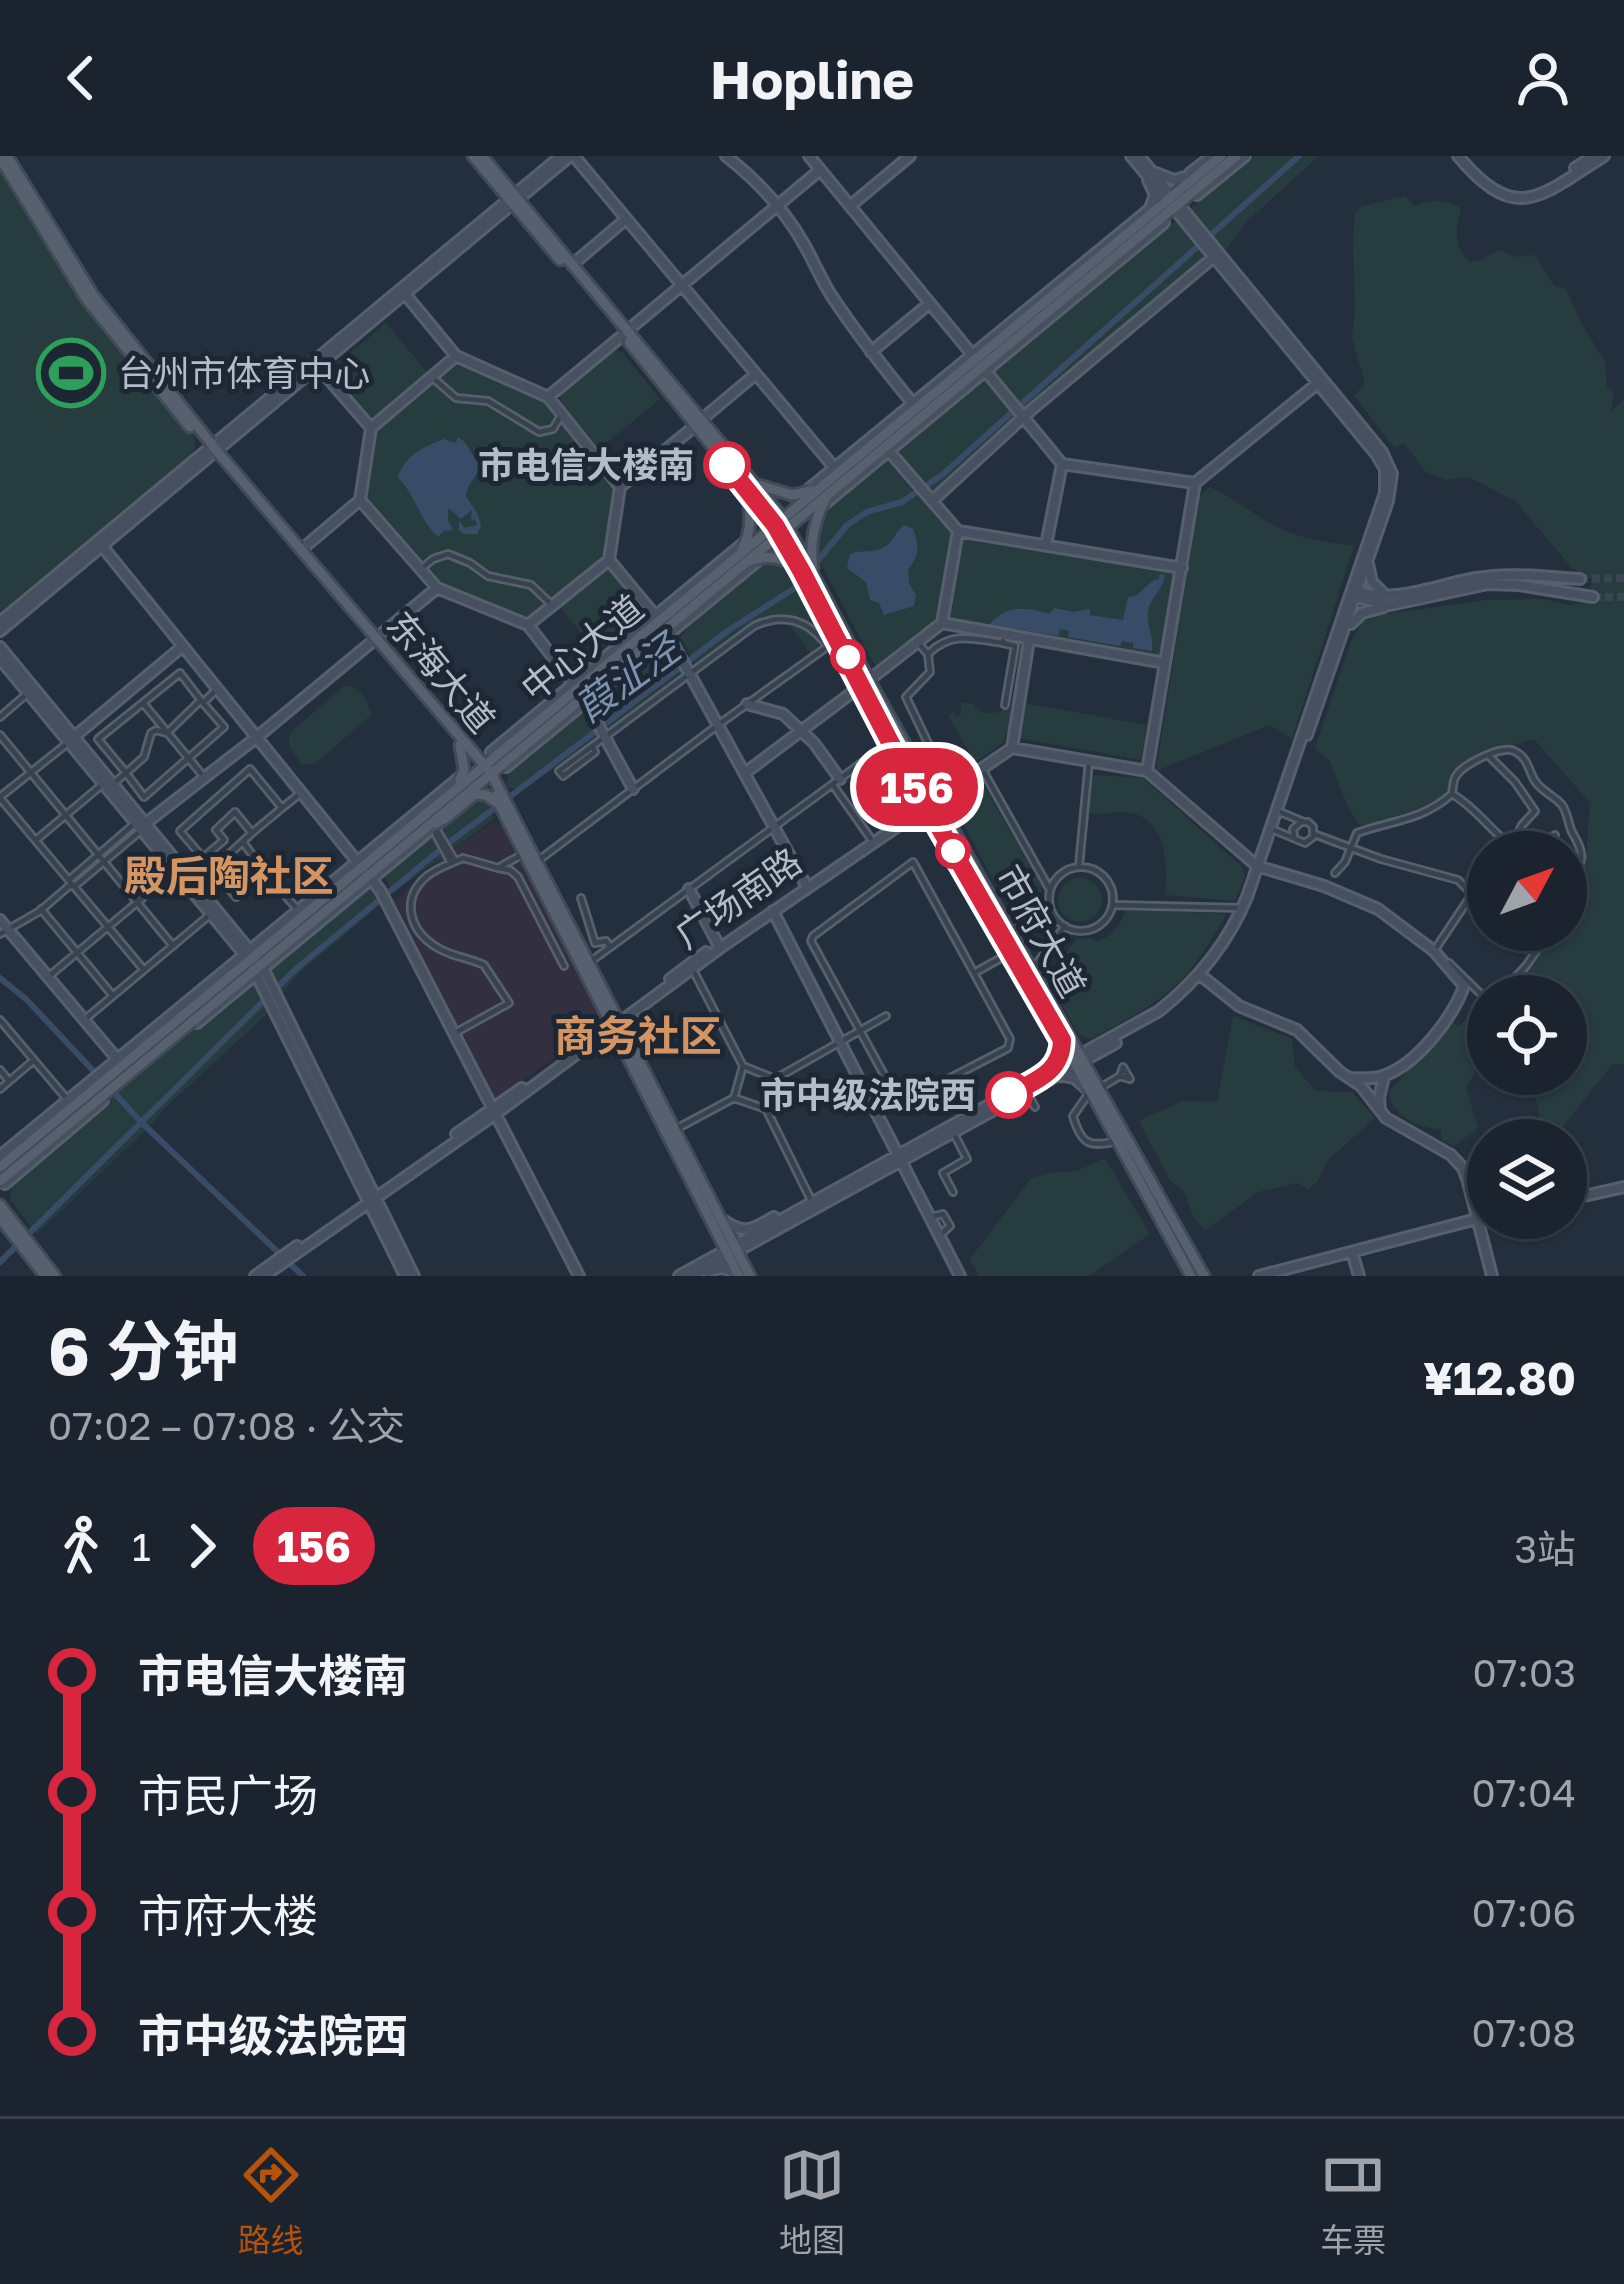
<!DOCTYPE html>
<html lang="zh">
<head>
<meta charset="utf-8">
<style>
  body { margin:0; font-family:"Golos Text","Noto Sans SC",sans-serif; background:#242b36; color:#f1f3f6; height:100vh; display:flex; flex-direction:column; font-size:45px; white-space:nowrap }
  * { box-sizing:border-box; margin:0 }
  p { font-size:39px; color:#a0a4aa }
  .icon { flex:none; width:66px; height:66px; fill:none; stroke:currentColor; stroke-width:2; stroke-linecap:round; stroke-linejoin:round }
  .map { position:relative; height:1120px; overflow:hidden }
  .drawer { display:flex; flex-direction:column; background:#1b232e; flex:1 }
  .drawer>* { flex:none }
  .badge { padding:0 24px; border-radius:39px; font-size:42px; line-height:78px }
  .needle { width:78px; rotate:49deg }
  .buttons { position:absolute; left:1467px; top:675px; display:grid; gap:24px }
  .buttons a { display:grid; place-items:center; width:120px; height:120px; border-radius:50%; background:#1b232e; box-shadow:0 3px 9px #0004,0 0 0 3px #39404a; font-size:60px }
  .map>.badge { position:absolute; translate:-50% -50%; box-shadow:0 0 0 6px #fff }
  .legs { display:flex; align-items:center; gap:18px; height:132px; padding:0 48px; font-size:39px }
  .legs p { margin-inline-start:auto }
  .summary { display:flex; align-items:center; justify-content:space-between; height:204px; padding:0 48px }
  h1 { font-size:66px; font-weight:700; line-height:90px }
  ul { padding:0 48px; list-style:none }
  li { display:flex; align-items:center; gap:42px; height:120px; font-size:45px }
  li i { display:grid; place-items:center; width:18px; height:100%; margin:0 15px; background:currentColor }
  li i::after { content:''; width:30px; height:30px; margin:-15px; border:9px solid; border-radius:50%; background:#1b232e }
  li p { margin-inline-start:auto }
  li:first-child i { background:linear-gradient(#0000 50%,currentColor 0) }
  li:last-child i { background:linear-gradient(currentColor 50%,#0000 0) }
  header { display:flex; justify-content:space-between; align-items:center; height:156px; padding:0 48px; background:#1b232e; font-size:54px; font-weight:700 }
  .dock { display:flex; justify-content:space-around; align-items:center; height:168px; border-top:3px solid #39404a; background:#1b232e; font-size:33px; color:#a0a4aa }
  .dock a { display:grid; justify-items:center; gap:6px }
  .dock .active { color:#b45309 }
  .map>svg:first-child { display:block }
  .medical { fill:#32303f }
  .green { fill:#263c3f }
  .water { fill:#394c67 }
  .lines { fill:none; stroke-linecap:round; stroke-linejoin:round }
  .canal { stroke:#394c67; stroke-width:6 }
  .secondary-tunnel { stroke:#3a4453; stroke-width:8; stroke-dasharray:8 4; stroke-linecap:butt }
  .street-casing { stroke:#565f6c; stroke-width:10 }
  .secondary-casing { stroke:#565f6c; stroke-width:14 }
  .primary-casing { stroke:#414a57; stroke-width:15 }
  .street { stroke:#38414e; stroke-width:4.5 }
  .secondary { stroke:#465061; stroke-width:8 }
  .primary { stroke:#56606e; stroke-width:9 }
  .line-1-casing { stroke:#fff; stroke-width:27 }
  .line-1 { stroke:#d7263d; stroke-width:18 }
  .stop-1-dot { fill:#fff; stroke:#d7263d; stroke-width:6 }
  .labels { text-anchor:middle; stroke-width:10; stroke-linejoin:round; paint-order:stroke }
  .poi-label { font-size:36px; fill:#b4bcc9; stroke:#1d2633; text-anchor:start }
  .stop-label { font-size:36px; font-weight:bold; fill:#b4bcc9; stroke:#1d2633; text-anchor:end }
  .street-label { font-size:36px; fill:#b4bcc9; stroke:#1d2633 }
  .water-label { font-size:39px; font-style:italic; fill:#7c92b1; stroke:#1d2633 }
  .quarter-label { font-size:42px; font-weight:bold; fill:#d59563; stroke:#1d2633 }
</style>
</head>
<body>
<header><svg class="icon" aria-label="back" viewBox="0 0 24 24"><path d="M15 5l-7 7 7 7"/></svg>Hopline<svg class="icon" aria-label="person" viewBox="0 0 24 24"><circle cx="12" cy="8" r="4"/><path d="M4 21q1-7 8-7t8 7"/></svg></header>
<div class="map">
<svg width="1624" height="1120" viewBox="0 0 1624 1120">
  <rect width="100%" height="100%" fill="#242f3e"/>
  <path class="medical" d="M 494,666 L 502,670 L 600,861 L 599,870 L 495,943 L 394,745 L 440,702 Z"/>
  <path class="green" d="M 1254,0 L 1319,0 L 1247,65 L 1226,93 L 1214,101 L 935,342 L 896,297 Z
    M 0,16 L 90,153 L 196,282 L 193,300 L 0,459 Z
    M 1405,40 L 1414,50 C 1431,43 1444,44 1461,52 C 1456,73 1452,90 1470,106 L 1482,104 L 1498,94 L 1516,101 L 1534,99 L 1555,130 L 1566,133 L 1581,166 L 1605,206 L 1607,231 L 1614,236 L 1611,256 L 1624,243 L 1624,908 L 1612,909 L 1552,984 L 1521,984 L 1528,966 L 1540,963 L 1531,918 L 1566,918 L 1566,840 L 1505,840 L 1553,782 L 1555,774 L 1566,774 C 1566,761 1563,743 1567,731 C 1570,722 1581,714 1586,705 L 1590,647 L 1534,583 L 1465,604 L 1451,617 L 1448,636 C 1425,656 1390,675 1358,668 L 1345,644 L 1330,605 L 1315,592 L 1351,485 L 1363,465 L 1377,459 L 1487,444 L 1544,443 L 1568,449 L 1590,446 L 1591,423 L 1572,412 L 1515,345 L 1468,321 L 1447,324 L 1426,316 L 1404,287 L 1394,292 L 1354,239 L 1365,228 L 1352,181 L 1355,156 L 1353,81 L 1355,58 L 1361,51 Z
    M 386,167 L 429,218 L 371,268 L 327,217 Z
    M 612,194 L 622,196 L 660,243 L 597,295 L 561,249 L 560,236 Z
    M 457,207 L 538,240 L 614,330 L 605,399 L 526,464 L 436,426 L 366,341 L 373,275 Z
    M 884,301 L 950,376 L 1168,412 L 1175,421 L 1163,497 L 1157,502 L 935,468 L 887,509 L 875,510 L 814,395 L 825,349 Z
    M 1209,331 C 1234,341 1253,359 1277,371 C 1301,383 1328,386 1354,390 L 1292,583 L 1270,569 L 1156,615 L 1199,341 Z
    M 768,403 L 790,412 L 794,425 L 804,433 L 828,478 L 811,498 L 792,473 L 790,462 L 769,461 L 696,512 L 681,481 L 696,460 L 762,405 Z
    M 608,412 L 644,458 L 597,496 L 560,451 Z
    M 669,485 L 682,519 L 610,574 L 595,543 Z
    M 344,530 C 361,531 368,544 371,559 L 315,608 L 301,608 L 289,589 L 290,577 Z
    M 961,546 L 974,548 C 981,562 996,558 1007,552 L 1014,554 L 1004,586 L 976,606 L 950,564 L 949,559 L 953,556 L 956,561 L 961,557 Z
    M 1024,547 L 1147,569 L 1141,604 L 1018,582 Z
    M 585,554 L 597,583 L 524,633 L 507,632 L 508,614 Z
    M 1093,619 L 1143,622 L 1241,710 L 1245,719 L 1235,745 L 1165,739 C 1167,713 1169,672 1138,659 C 1126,654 1102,658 1088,658 Z
    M 978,623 L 982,626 L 1042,731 L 1039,745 L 1011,758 L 953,649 L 955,640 Z
    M 477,643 L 485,644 L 495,662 L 392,738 L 384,718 Z
    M1058 744a22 22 0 1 1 44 0a22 22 0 1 1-44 0Z
    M 365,732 L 371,732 L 380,749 L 297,819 L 282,838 L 271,813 Z
    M 1126,753 L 1227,758 C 1213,780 1200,804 1182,823 C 1157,849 1122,866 1091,883 L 1079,879 L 1047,823 L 1076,783 L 1091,782 L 1098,786 C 1114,778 1121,769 1126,753 Z
    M 249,828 L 255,829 L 268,857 L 165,952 L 151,969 L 37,1078 L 10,1043 L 13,1024 Z
    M 1479,850 L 1488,850 L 1488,911 L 1477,914 L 1466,932 L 1478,972 L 1454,990 L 1442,984 L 1441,974 C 1415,969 1396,964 1388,937 L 1451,865 L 1459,870 Z
    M 1233,860 L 1292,883 L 1295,911 L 1316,935 L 1352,936 L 1375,962 L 1327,1005 L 1318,1025 L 1308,1033 L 1297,1027 L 1258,1036 L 1205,1075 L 1193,1060 L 1184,1035 L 1170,1025 L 1139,965 L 1182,945 L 1217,946 Z
    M 1105,1002 L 1150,1078 L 1089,1120 L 979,1120 L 970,1103 L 1031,1022 L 1049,1017 L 1077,1015 Z"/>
  <path class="water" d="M 458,281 C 467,285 472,300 480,309 C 477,322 467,327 466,340 L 478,359 L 481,370 L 477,378 L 464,378 L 459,375 L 459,365 L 465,372 L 477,369 L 475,364 L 471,363 L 472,354 L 461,363 L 448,352 L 448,365 L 453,374 L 444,375 L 438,381 C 420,365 415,338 398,322 C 404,299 423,291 444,283 L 455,287 Z
    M 904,369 L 913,373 C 920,391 919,399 908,414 L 909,427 L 916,439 L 914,450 L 884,459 L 879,447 L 870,444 L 866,426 L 847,412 L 850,398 C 862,393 875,398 886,390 C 893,385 896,375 904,369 Z
    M 1160,418 L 1165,419 C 1163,434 1151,440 1148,455 C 1146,470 1154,480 1152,495 L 1133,492 L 1133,487 L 1122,485 L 1120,490 L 1068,481 L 1069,475 L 1060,473 L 1058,480 L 989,469 C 1006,448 1027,451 1050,458 L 1054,452 L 1073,456 L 1090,453 L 1090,459 L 1123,464 L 1128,441 C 1142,442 1145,425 1159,423 Z"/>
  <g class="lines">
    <path class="canal" d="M 812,412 L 847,369 L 867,356 L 902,346 L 942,319 L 1299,0
      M 0,822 L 27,844 L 99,921
      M 108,930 L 142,967 L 303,1120
      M 0,1106 L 297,812 L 446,689 L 729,474 L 795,432 L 803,422"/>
    <path class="secondary-tunnel" d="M 1580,423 L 1624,422
      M 1593,441 L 1624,441"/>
    <defs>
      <path id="street" d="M 432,221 L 456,242 L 488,245 L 539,276 L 553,273 L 562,258
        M 421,413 L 433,403 L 448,398 L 470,407 L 488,420 L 531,429 L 551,448
        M 1003,485 L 1003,487 L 1015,490 L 1005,549
        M 930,496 C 953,475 973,483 1003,487
        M 201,544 L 167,577 L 156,574 L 151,577 L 144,601 L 126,617 L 144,641 L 224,571 L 203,547
        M 143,547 L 204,621
        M 0,561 L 28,537
        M 0,579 L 173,790
        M 928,587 L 940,611 L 947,615
        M 593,591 L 595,596 L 563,620 L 559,615 L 754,470 C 784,456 809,464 828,491
        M 911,598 L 928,587 L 906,541 L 930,516 L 928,498 L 918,487
        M 1490,601 L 1515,626 L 1535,655 L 1522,669 L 1509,696
        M 982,613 L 1050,734
        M 113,628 L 126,617 L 98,583 L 180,517 L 203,547 L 216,534
        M 833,629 L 871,683
        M 1452,638 C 1479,653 1499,687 1523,696
        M 0,641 L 69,586
        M 0,642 L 144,814
        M 1280,656 L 1304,666
        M 435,671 L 455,705
        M 1274,674 L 1305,687 L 1313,681 L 1313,671 L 1308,666 L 1301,666 L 1293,673 L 1294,680
        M 434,675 L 451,707
        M 1314,678 L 1381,703 L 1458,724 L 1472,738
        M 36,684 L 104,627
        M 243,686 L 266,718 L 299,755
        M 1537,696 L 1539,690 L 1555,679
        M 204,701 L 224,684 L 216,674 L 235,656 L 252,677 L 282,652
        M 204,703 L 236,741 L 266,718
        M 539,704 L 718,569 L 838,483
        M 1079,710 L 1089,605
        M1049 743a32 32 0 1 1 64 0a32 32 0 1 1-64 0Z
        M 498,712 L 510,714 L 518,721 L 564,810
        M 213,713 L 252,677
        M 187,716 L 204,703 L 180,675 L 250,613 L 282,652 L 302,636
        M 1335,717 L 1345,706 L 1357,677 C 1393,664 1421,665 1452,638 C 1453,632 1453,624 1456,620 C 1463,608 1502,589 1514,595 C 1528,601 1528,614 1535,625 C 1542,636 1555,640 1562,649 C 1568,657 1568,668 1572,676 C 1584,697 1587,706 1566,724
        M 69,724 L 133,669
        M 581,742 L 595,787 L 606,785 L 610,791
        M 1113,749 L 1242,752
        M 41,753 L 113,840
        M 1013,773 L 1051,755
        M 0,778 L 40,755 L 69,730 L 75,730 L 139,676
        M 1434,795 L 1472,738 L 1488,726
        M 590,806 L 890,586
        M 1449,807 L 1488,845
        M 693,814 L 743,910
        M 1032,814 L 1065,770
        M 974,817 L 1010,883 L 1008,892 L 900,948 L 811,785 L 813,780 L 913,706 L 974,817 L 1012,796
        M 48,821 L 176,714
        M 1498,840 L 1526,810 L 1551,774
        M 0,864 L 66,942
        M 84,864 L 212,757
        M 455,877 L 509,847 L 484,809 C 469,802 453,801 438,792 C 409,775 400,743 427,720 C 437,712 452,707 463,702 L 498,712 L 523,698
        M 0,914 L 9,925
        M 775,923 L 743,910 L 734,942 L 766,953 L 775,923 L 886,860
        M 0,933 L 34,904
        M 1098,933 L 1120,920 L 1130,923 L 1123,911 L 1120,920
        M 1027,936 L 1035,951
        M 1089,937 L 1073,960 C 1081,988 1089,992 1117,985
        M 766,953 L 811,1044
        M 676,973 L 734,942
        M 953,976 L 967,1003 L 943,1017 L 953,1036
        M 930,1061 L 943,1058 L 950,1070 L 939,1080"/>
      <path id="secondary" d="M 574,0 L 837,315
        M 726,0 C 758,25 785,54 805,90 C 814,106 821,123 831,139 C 857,178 885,214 915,250
        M 809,0 L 1062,308 L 1046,389
        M 1139,0 L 1382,296 L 1392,318 L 1388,345 L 1307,579
        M 1458,0 C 1517,70 1540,40 1604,0
        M 1575,12 L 1594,0
        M 1156,17 L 1174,24 L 1199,17
        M 1190,17 L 1212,0
        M 1148,24 L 1155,39 L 1149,55
        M 1197,39 L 1245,0
        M 850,50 L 910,0
        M 572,109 L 626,63
        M 405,138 L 456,200
        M 627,175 L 820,14
        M 871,196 L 930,147
        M 456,200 L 548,241 L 620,331 L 609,404 L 528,469 L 437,432 L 360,344 L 371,272 Z
        M 318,211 L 371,272
        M 548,241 L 623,179
        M 701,264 L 756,218
        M 1062,308 L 1195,327 L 1318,227
        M 620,331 L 695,270
        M 804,337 L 1151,52
        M 932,345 L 1030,255 L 1214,101
        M 822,350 L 1164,67
        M 958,375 L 1182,412
        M 102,390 L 380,734 L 579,1120
        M 301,394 L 360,344
        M 609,404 L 658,463
        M 1368,408 L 1372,426 L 1386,440
        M 1357,435 C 1398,448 1435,429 1476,422 C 1510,416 1546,421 1580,423
        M 1356,441 L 1390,449 L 1488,428 L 1519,429 L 1593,441
        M 0,466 L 561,0
        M 942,467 L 1165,507
        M 1351,468 L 1362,457 L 1384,451
        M 528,469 L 575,530
        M 0,475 L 570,0
        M 666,475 L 807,731
        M 0,491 L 261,808 L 414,1120
        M 0,503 L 249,804 L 405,1120
        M 869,524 L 942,467 L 958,375 L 888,294
        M 586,546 L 633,633
        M 747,548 L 783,558 L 814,587 L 840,623
        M 74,581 L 183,490
        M 1012,592 L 1147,615 L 1257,710 L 1324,730 L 1378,753 L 1434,795 L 1464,830 C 1453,861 1419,905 1388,918 C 1376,924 1362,922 1349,922
        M 491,596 L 745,386
        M 506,611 L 760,403
        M 1147,615 L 1195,327
        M 745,617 L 862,529
        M 146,667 L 257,581 L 437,432
        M 689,733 L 720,792
        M 773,755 L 960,1120
        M 0,764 L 118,904
        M 1199,818 L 1239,850 L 1297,874 L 1340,916 L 1361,930 L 1386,962 L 1451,999 L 1463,1012 L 1468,1026 L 1492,1120
        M 670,823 L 706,796
        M 197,867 L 440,666
        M 1053,913 L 1060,901 L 1062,883
        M 1059,919 L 1074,922 L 1088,934
        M 1380,953 L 1379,942 L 1384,921
        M 456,978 L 522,932
        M 0,1000 L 460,621
        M 5,1028 L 103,945
        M 1566,1044 L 1624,1031
        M 723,1064 C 746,1080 752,1073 774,1061
        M 1352,1096 L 1359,1120
        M 708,1116 C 720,1110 727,1111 737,1120
        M 255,1120 L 297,1090
        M 264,1120 L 497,957 L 720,792 L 1012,592 L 1029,484
        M 679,1120 L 1159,855 C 1198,824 1228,787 1247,741 L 1385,337 L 1385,313 L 1376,298 L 1131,0
        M 692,1120 L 1116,887
        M 1259,1120 L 1488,1060"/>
      <path id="primary" d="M 7,0 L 93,139 L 217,295 L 491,617 L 750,1120
        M 473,0 L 560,104
        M 482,0 L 783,362 L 869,524 L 1204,1120
        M 0,2 L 87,144 L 190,271
        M 629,186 L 775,369 L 838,483 L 891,585 L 1062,883 L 1191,1120
        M 758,329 L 792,339 L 811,335
        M 742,394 C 752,375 752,356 746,335
        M 748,405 C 770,399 781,400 799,414
        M 813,412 C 809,389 815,362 826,341
        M 460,624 L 464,613 L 460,589
        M 495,640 L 739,1120
        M 436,667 L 446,662 L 475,638 L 486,639 L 497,647
        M 0,1011 L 1221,0
        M 0,1025 L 1236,0
        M 0,1049 L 55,1120
        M 0,1062 L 45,1120"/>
    </defs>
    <use href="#street" class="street-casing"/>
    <use href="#secondary" class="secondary-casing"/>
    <use href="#primary" class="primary-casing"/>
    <use href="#street" class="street"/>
    <use href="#secondary" class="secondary"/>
    <use href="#primary" class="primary"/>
  </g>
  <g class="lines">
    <defs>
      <path id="line-1" d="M 727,309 L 775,369 L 802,416 L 890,586 L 1062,884 C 1062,917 1034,925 1009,939"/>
    </defs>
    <use href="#line-1" class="line-1-casing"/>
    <use href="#line-1" class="line-1"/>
  </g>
  <defs>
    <symbol id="stadium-ring" viewBox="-11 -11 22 22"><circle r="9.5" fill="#1d2633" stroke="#2e9e5b" stroke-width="1.5"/><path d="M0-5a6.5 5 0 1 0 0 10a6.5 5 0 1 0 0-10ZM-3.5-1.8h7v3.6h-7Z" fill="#2e9e5b"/></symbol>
  </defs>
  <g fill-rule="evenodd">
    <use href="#stadium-ring" x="33" y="179" width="76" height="76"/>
  </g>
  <g class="stop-1-dot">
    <circle cx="727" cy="309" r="21"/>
    <circle cx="848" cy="501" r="15"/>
    <circle cx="953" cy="695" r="15"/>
    <circle cx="1009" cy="939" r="21"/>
  </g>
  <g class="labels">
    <g class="poi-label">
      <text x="118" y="230">台州市体育中心</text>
    </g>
    <g class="stop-label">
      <text x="694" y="322">市电信大楼南</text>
      <text x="976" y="952">市中级法院西</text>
    </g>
    <g class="street-label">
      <text transform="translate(582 492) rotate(-39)" y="13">中心大道</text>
      <text transform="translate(441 516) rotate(50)" y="13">东海大道</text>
      <text transform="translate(738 742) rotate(-35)" y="13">广场南路</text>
      <text transform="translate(1041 775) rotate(61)" y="13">市府大道</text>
    </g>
    <g class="water-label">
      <text transform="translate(627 522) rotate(-36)" y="14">葭沚泾</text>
    </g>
    <g class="quarter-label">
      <text x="229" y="735">殿后陶社区</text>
      <text x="638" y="895">商务社区</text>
    </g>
  </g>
</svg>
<div class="buttons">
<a><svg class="needle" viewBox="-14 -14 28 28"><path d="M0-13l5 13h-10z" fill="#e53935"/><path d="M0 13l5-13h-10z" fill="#a0a4aa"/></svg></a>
<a><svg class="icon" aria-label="locate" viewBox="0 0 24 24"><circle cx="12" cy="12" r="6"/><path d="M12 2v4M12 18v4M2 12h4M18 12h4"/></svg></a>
<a><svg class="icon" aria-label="layers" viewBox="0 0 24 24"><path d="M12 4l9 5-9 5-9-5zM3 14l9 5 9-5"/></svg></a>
</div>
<b class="badge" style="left:917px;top:631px;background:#d7263d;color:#fff">156</b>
</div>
<section class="drawer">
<div class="summary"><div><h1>6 分钟</h1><p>07:02 – 07:08 · 公交</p></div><b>¥12.80</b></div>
<div class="legs"><svg class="icon" aria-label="walk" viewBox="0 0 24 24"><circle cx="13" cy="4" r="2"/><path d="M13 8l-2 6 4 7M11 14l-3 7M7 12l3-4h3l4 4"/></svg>1<svg class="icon" aria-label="forward" viewBox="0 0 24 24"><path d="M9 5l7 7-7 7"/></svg><b class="badge" style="background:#d7263d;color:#fff">156</b><p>3站</p></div>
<ul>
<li><i style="color:#d7263d"></i><b>市电信大楼南</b><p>07:03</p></li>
<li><i style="color:#d7263d"></i><span>市民广场</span><p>07:04</p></li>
<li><i style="color:#d7263d"></i><span>市府大楼</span><p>07:06</p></li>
<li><i style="color:#d7263d"></i><b>市中级法院西</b><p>07:08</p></li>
</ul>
</section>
<nav class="dock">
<a class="active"><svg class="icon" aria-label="directions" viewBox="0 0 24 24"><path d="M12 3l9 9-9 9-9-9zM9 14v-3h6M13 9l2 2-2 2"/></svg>路线</a>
<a><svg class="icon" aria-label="map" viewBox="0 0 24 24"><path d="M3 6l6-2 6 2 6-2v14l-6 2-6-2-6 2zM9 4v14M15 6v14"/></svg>地图</a>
<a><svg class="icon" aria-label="tickets" viewBox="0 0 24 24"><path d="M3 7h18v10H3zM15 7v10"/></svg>车票</a>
</nav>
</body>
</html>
